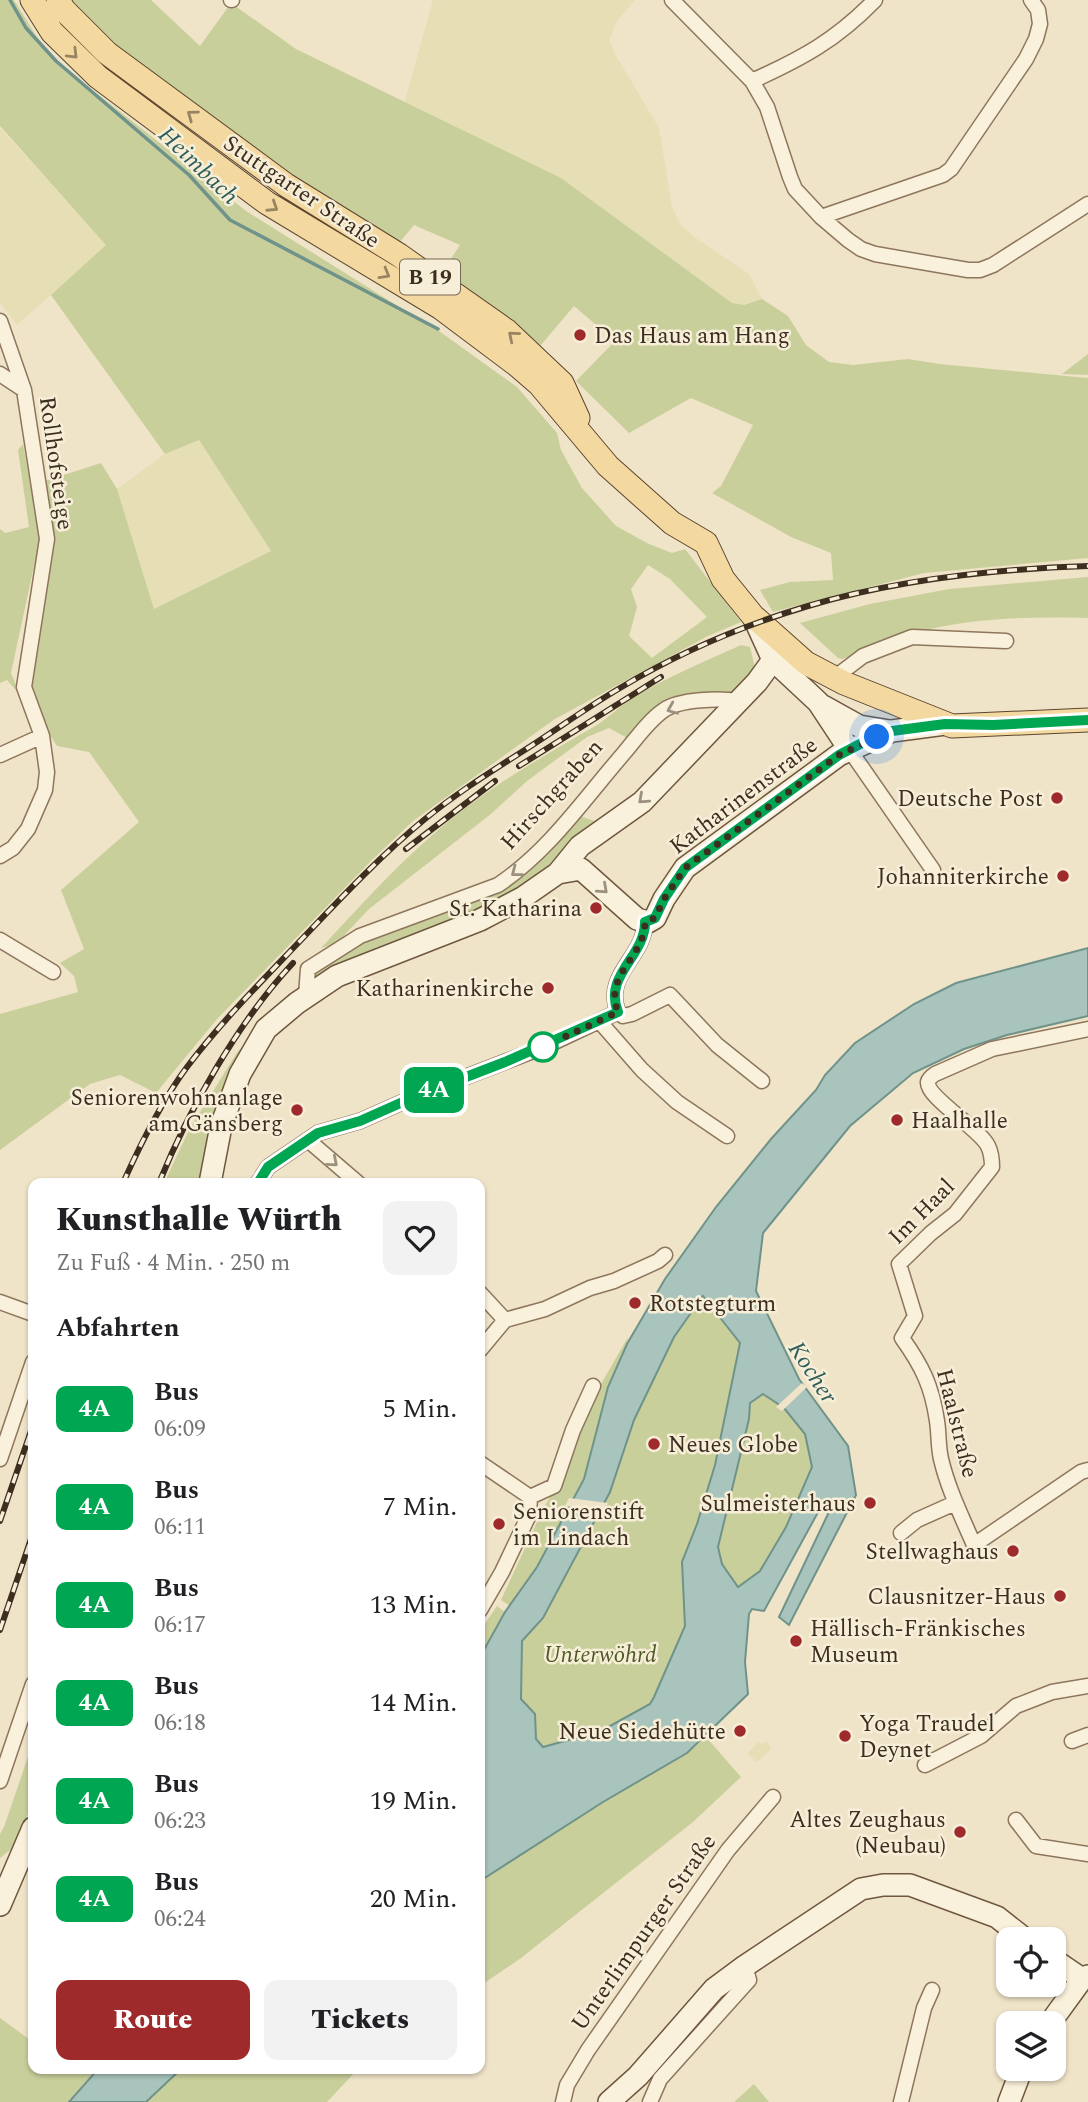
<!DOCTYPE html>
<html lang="de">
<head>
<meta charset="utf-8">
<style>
  body { margin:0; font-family:Spectral,serif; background:#f2f2f2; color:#202124; height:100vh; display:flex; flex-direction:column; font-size:26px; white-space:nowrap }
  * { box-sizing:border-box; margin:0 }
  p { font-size:23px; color:#757577 }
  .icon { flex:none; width:38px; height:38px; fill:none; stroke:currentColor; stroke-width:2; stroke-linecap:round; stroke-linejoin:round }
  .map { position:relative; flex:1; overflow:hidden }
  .details { position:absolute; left:28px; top:1178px; width:457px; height:896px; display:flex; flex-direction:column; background:#fff; border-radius:14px; box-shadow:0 2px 5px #0004 }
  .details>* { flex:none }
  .badge { padding:0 14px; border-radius:10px; font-size:24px; line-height:46px }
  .controls { position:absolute; left:996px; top:1927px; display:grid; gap:14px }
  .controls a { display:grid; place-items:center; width:70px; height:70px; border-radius:14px; background:#fff; box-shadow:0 2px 5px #0004; font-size:35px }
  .you { position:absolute; width:35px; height:35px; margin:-18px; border:5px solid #fff; border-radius:50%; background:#1a73e8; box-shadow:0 0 0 10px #1a73e833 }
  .map>.badge { position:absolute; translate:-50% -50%; box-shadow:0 0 0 4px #fff }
  h2 { padding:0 28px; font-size:26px; line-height:63px }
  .round { display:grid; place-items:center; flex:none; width:74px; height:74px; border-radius:14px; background:#f2f2f2 }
  .head { display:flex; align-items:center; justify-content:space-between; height:119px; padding:0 28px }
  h1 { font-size:33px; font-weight:800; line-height:52px }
  .button { display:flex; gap:14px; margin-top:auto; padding:14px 28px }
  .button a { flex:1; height:80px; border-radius:14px; background:#9e2a2b; color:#fff; font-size:28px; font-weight:800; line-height:80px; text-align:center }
  .button a+a { background:#f2f2f2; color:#202124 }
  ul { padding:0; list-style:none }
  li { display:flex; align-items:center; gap:21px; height:98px; padding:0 28px }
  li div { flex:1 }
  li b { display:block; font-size:26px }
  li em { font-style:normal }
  li .badge { min-width:77px; font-weight:700; text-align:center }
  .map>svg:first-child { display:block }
  .farmland { fill:#e6deb5 }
  .green { fill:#c9cf9b; fill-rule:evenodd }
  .water { fill:#a9c4bc; stroke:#6f938a; stroke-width:2; fill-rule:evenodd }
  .pier { fill:#f0e4c8 }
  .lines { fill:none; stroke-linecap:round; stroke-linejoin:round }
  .stream { stroke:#6f938a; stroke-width:3.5 }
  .street-casing { stroke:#8d765c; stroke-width:17 }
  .secondary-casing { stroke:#6f573f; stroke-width:24 }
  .primary-casing { stroke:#5b4430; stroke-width:25 }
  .street { stroke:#faf1dc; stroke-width:14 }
  .secondary { stroke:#faf1dc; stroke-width:21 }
  .primary { stroke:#f3d9a0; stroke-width:23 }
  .rail-casing { stroke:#3d2e20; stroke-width:6 }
  .rail { stroke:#f7eed8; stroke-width:3.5; stroke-dasharray:10; stroke-linecap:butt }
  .oneway { stroke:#988460 }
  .oneway2 { stroke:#9c907e }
  .line-casing { stroke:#fff; stroke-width:16 }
  .line { stroke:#00a651; stroke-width:10 }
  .walk { stroke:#3d2e20; stroke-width:7; stroke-dasharray:0 12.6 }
  .poi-dot { fill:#9e2a2b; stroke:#f7eed8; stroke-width:2.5 }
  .stop-dot { fill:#fff; stroke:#00a651; stroke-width:3.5 }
  .labels { text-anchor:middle; stroke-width:5; stroke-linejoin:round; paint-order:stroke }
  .shield { fill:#f7eed8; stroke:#756857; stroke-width:2 }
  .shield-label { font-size:21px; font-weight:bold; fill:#3d2e20 }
  .street-label { font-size:23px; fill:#3d2e20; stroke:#f7eed8 }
  .poi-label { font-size:23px; fill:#3d2e20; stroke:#f7eed8; text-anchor:end }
  .park-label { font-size:23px; font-style:italic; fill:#4d5a26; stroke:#f7eed8 }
  .water-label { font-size:24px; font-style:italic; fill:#2f5d5a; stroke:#f7eed8 }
</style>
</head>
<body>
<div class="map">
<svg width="1088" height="2102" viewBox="0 0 1088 2102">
  <rect width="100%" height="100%" fill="#f0e4c8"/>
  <path class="farmland" d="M 433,0 L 635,0 L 617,21 L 609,40 L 615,54 L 659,128 L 672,207 L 681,225 L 693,236 L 749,274 L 762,299 L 744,305 L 733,304 L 561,178 L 404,104 Z
    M 0,128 L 107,245 L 17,325 L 0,303 Z
    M 198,439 L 271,551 L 154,609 L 117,489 L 165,454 Z
    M 767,1741 L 771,1749 L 757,1762 L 747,1754 L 758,1742 L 763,1744 Z"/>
  <path class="green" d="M 0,0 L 14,0 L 40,42 L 66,69 L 246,211 L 401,308 L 432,326 L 517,387 L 557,433 L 561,450 L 582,488 L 616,526 L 649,544 L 672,553 L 685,549 L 741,622 L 708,636 L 555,719 L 413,821 L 371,861 L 217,1019 L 156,1093 L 120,1075 L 90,1084 L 0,1150 L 0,1014 L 78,992 L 74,976 L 60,963 L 84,949 L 61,890 L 139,822 L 89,752 L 57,746 C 44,726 27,698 29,672 C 30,656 36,640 40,625 C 51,569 56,538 45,481 L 101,463 L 117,489 L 154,609 L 271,551 L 199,440 L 165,454 L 51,295 L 106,245 L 0,126 ZM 648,565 L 670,579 L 707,617 L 652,658 L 629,636 L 637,607 L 631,589 Z
    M 68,0 L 151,0 L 200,46 L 231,3 L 296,49 L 561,178 L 732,303 L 744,305 L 762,299 L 788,316 L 806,345 L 829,362 L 853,365 L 908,359 L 940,364 L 1088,378 L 1088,558 L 924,573 L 773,612 L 760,590 L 790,582 L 833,580 L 831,553 L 791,537 L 712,493 L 721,486 L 753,425 L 691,398 L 629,433 L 576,381 L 615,341 L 574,306 L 540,346 L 439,277 L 460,245 L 414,225 L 394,249 L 285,176 L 116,46 L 83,18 Z
    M 1088,354 L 1088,375 L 1062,374 Z
    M 23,444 L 40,538 L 11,673 L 20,695 L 7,680 L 0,683 L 0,529 L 5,533 L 29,527 L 18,450 Z
    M 1088,577 L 1088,618 C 1035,617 983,617 930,629 C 901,636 871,649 842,659 L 838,658 L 800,623 L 870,604 L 949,589 Z
    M 741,645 L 750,647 L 756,672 L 738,696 L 681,701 L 629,739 L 609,728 L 587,737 L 527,781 L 491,814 L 369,909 L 337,943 L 321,948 C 358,908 395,867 437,831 C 485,789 542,757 597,725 C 609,717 619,707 631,699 C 666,677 704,662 741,645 Z
    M 579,816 L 595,821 L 581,831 L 549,873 L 529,888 L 311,980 L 311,971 L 393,926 L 485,897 Z
    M 271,1012 L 200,1183 L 171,1183 L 166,1179 L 189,1130 L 236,1054 Z
    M 703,1296 L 740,1343 L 715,1465 L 697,1524 L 682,1562 L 685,1626 L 654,1697 L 650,1704 L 601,1731 L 543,1747 L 536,1739 L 535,1714 L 521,1700 L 522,1641 L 543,1618 L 610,1492 L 634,1420 L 674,1337 Z
    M 628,1337 L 627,1344 L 608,1387 L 584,1479 L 537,1567 L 510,1606 L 501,1600 L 544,1507 L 561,1479 L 601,1384 Z
    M 763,1394 L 784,1408 L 805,1434 L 812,1467 L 786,1527 L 760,1571 L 738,1587 L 722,1564 L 718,1548 L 749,1419 L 750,1403 Z
    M 497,1606 L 505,1612 L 480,1657 L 480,1631 Z
    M 706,1737 L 741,1777 L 693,1822 L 521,1958 L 480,1986 L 480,1881 L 603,1802 L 687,1753 Z
    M 33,1742 L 33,1802 L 14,1847 L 0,1858 L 0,1834 L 4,1827 Z
    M 0,2018 L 33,2042 L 33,2068 L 69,2069 L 73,2071 L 75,2069 L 99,2069 L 69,2102 L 0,2102 Z
    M 181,2069 L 358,2069 L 327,2102 L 146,2102 Z
    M 754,2084 L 769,2102 L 734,2102 Z"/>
  <path class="water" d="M 1088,948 L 1088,1016 L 1007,1035 L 964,1049 L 913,1073 L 850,1126 L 763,1233 L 756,1291 L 799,1379 L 848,1446 L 856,1495 L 789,1625 L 779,1617 L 828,1514 L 822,1505 L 764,1611 L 752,1609 L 749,1614 L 745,1662 L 748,1694 L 687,1753 L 603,1802 L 480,1881 L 480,1657 L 505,1612 L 537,1567 L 584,1479 L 608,1387 L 627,1344 L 665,1279 L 716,1207 L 771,1139 L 816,1090 L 825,1075 L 855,1043 L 914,1004 L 956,983 ZM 703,1296 L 740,1343 L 715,1465 L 697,1524 L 682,1562 L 685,1626 L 654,1697 L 650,1704 L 601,1731 L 543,1747 L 536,1739 L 535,1714 L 521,1699 L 522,1641 L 543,1618 L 610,1492 L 634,1420 L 674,1337 ZM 763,1394 L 784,1408 L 805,1434 L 812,1467 L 786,1527 L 760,1571 L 738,1587 L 722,1564 L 718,1547 L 749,1419 L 750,1403 Z
    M 99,2068 L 181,2068 L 181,2069 L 146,2102 L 69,2102 Z"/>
  <path class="pier" d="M 802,1383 L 807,1387 L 782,1411 L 776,1407 Z
    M 569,1498 L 608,1503 L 604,1511 L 565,1506 Z"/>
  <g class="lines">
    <path class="stream" d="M 10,0 L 26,28 L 56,61 L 189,175 L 230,220 L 438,329"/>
    <defs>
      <path id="street" d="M 231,0 L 232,0
        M 672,0 L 752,81 L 767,107 L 790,177 L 795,189 L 821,217 L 848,240 L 861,249 L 875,254 L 968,270 L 980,270 L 993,265 L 1088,204
        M 752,81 C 803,58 836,40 875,0
        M 821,217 L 943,175 L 951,169 L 1026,59 L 1036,39 L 1040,24 L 1038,10 L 1031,0
        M 0,321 L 24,390 L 47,539 L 24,687 L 42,736 L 47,772 L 45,790 L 28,829 L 13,848 L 0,856
        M 0,374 L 24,390
        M 834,678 L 863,656 L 912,637 L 1006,641
        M 849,749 L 933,870
        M 0,755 L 42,736
        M 0,940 L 53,972
        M 306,996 L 308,969 L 360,936 L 498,885 C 549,851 584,799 624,753 C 636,739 649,720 664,710 C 680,699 720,698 738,701
        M 618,1012 L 623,1016 L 632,1014 L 670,995 L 717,1045 L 762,1081
        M 618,1012 C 603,974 645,957 645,922
        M 600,1022 L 642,1070 L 677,1102 L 727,1136
        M 1088,1029 L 992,1049 L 935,1074 C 932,1076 929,1078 928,1082 C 926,1097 980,1129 988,1146 C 991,1152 992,1160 992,1167 L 955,1214 L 931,1233 L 899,1264 L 915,1316 L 902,1338 C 922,1366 932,1386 937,1421 C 939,1434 938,1446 941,1459 C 948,1489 962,1517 974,1545 L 1081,1472 L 1088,1470
        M 309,1141 L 358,1183
        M 258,1183 L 268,1167 L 318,1133 L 360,1121 L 414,1097 L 546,1046 L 618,1012
        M 480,1293 L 505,1320
        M 0,1302 L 33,1314
        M 480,1350 L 505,1320 L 545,1309 L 590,1288 L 614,1281 L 658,1261 L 665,1255
        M 0,1459 L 33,1362
        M 480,1463 L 530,1497
        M 530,1497 L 554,1486 L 573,1430 L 593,1386
        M 901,1533 L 917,1520 L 955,1503
        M 480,1610 L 502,1572 L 529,1515 L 530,1497
        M 1072,1741 L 1088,1735
        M 925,1765 L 981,1736 L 1016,1706 L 1052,1692 L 1088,1686
        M 0,1781 L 33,1684
        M 1016,1820 L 1036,1846 L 1088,1854
        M 563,2102 L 567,2085 L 588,2050 L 728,1850 L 773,1797
        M 650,2102 L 660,2079 L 749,1980 L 745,1966
        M 901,2102 L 924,2008 L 932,1990"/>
      <path id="secondary" d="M 753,616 L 773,660 L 818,702 L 849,749
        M 823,706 L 859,726 L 890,731
        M 558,873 L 581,869 L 637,919 L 648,922 L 655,918 L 664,899 L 685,868 L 839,755 L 892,731 L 945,724
        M 210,1183 L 221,1126 L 240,1074 L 266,1029 L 297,1003 L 337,976 L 480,920 L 522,898 L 558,873 L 580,846 L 642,802 L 757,682 L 773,660
        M 0,1905 L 33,1828
        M 1054,1960 L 1082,1979
        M 1050,2023 L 1082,1979 L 1088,1976
        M 609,2102 L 638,2076 L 714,1989 L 745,1966 L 861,1889 L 883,1885 L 910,1885 L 997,1917 L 1025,1939
        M 1009,2102 L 1022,2068"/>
      <path id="primary" d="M 32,0 L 52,32 L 98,77 L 267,203 L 441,308 L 517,365 L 539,384 L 608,466 L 672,523 L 706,543 L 723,579 L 753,616 L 806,663 L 844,683 L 952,726 L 1088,720
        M 58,0 L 64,10 L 107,53 L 286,185 L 399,255 L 507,331 L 562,383 L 578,418"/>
    </defs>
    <use href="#street" class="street-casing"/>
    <use href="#secondary" class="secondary-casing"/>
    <use href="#primary" class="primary-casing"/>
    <use href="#street" class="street"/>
    <use href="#secondary" class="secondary"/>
    <use href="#primary" class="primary"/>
    <defs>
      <path id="rail" d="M 519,766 L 661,677
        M 406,849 L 495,781
        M 123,1183 C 141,1143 161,1102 187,1067 C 221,1022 261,982 300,941 C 340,899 380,856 425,819 C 459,791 497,768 534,744 C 563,725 591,705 620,688 C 678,653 744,625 808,606 C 899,579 994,569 1088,566
        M 159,1183 C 189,1109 238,1022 293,963
        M 0,1521 L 33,1425
        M 0,1630 L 33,1533"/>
    </defs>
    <use href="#rail" class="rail-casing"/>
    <use href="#rail" class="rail"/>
  </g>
  <defs><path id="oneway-chevron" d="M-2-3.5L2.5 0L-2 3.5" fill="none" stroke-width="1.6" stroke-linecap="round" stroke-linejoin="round" transform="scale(1.75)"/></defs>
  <g class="oneway">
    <use href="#oneway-chevron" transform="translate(73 54) rotate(45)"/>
    <use href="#oneway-chevron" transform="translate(192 115) rotate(-144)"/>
    <use href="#oneway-chevron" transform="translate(273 207) rotate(33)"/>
    <use href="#oneway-chevron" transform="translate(385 274) rotate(30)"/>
    <use href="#oneway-chevron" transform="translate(513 336) rotate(-140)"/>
  </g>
  <g class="oneway2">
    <use href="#oneway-chevron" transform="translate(672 709) rotate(157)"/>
    <use href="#oneway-chevron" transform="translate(643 799) rotate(138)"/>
    <use href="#oneway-chevron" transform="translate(516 872) rotate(142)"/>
    <use href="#oneway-chevron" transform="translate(603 889) rotate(42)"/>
    <use href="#oneway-chevron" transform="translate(333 1162) rotate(41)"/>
  </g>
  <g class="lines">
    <defs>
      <path id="line" d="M 258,1183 L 268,1167 L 318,1133 L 360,1121 L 414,1097 L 505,1062 L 618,1012 C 603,975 645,957 645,922 L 655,918 L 664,899 L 685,868 L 839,755 L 862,743 L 892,731 L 945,724 L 993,725 L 1088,720"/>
    </defs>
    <use href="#line" class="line-casing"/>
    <use href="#line" class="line"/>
    <path class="walk" d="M 543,1047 L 618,1012 C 603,975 645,957 645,922 L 655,918 L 664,899 L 685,868 L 839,755 L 877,737"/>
  </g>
  <g class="poi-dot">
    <circle cx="580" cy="335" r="7"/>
    <circle cx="1057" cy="798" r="7"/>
    <circle cx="1063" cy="876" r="7"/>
    <circle cx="596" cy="908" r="7"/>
    <circle cx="548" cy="988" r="7"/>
    <circle cx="297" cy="1110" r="7"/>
    <circle cx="897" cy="1120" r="7"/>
    <circle cx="635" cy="1303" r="7"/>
    <circle cx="654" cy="1444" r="7"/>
    <circle cx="870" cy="1503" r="7"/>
    <circle cx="499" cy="1524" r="7"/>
    <circle cx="1013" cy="1551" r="7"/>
    <circle cx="1060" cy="1596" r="7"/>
    <circle cx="796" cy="1641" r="7"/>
    <circle cx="740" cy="1731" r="7"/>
    <circle cx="845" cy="1736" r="7"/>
    <circle cx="960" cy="1832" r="7"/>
  </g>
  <circle class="stop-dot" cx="543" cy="1047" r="14"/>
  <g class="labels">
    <rect class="shield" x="400" y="259.5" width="60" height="35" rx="5"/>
    <g class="shield-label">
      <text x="430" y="284">B 19</text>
    </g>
    <g class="street-label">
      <text transform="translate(302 191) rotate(34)" y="8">Stuttgarter Straße</text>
      <text transform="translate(57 463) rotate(82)" y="8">Rollhofsteige</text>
      <text transform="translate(551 794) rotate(-48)" y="8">Hirschgraben</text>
      <text transform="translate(743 795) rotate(-37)" y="8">Katharinenstraße</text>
      <text transform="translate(921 1211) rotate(-45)" y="8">Im Haal</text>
      <text transform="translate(958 1423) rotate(76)" y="8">Haalstraße</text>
      <text transform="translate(643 1932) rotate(-55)" y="8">Unterlimpurger Straße</text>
    </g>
    <g class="poi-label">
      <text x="594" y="343" text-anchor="start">Das Haus am Hang</text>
      <text x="1043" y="806">Deutsche Post</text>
      <text x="1049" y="884">Johanniterkirche</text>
      <text x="582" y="916">St. Katharina</text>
      <text x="534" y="996">Katharinenkirche</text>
      <text x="283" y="1105">Seniorenwohnanlage<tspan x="283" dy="26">am Gänsberg</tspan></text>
      <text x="911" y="1128" text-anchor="start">Haalhalle</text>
      <text x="649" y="1311" text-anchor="start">Rotstegturm</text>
      <text x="668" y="1452" text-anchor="start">Neues Globe</text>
      <text x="856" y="1511">Sulmeisterhaus</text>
      <text x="513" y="1519" text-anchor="start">Seniorenstift<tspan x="513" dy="26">im Lindach</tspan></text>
      <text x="999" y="1559">Stellwaghaus</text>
      <text x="1046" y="1604">Clausnitzer-Haus</text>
      <text x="810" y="1636" text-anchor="start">Hällisch-Fränkisches<tspan x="810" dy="26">Museum</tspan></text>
      <text x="859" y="1731" text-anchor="start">Yoga Traudel<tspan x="859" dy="26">Deynet</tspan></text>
      <text x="726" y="1739">Neue Siedehütte</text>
      <text x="946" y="1827">Altes Zeughaus<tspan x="946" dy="26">(Neubau)</tspan></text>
    </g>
    <g class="park-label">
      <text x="600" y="1662">Unterwöhrd</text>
    </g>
    <g class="water-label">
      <text transform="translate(199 165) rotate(44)" y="8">Heimbach</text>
      <text transform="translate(813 1372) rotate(57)" y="8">Kocher</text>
    </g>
  </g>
</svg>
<div class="controls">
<a><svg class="icon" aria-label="locate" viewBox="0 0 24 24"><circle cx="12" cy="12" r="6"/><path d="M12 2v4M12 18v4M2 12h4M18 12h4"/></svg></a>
<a><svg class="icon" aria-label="layers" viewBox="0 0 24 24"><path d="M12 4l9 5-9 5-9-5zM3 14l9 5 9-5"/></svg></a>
</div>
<div class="you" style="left:877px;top:737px"></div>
<b class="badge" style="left:434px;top:1090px;background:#00a651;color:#fff">4A</b>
<section class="details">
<div class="head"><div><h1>Kunsthalle Würth</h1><p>Zu Fuß · 4 Min. · 250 m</p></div><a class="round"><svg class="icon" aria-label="heart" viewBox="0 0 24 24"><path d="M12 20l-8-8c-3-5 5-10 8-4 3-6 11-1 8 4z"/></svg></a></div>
<h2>Abfahrten</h2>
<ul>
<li><span class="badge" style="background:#00a651;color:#fff">4A</span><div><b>Bus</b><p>06:09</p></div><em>5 Min.</em></li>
<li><span class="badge" style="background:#00a651;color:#fff">4A</span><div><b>Bus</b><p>06:11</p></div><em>7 Min.</em></li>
<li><span class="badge" style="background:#00a651;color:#fff">4A</span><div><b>Bus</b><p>06:17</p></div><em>13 Min.</em></li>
<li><span class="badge" style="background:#00a651;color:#fff">4A</span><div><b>Bus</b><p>06:18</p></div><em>14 Min.</em></li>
<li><span class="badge" style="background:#00a651;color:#fff">4A</span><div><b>Bus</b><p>06:23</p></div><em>19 Min.</em></li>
<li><span class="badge" style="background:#00a651;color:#fff">4A</span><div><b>Bus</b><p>06:24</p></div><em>20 Min.</em></li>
</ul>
<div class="button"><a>Route</a><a>Tickets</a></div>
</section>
</div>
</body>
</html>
